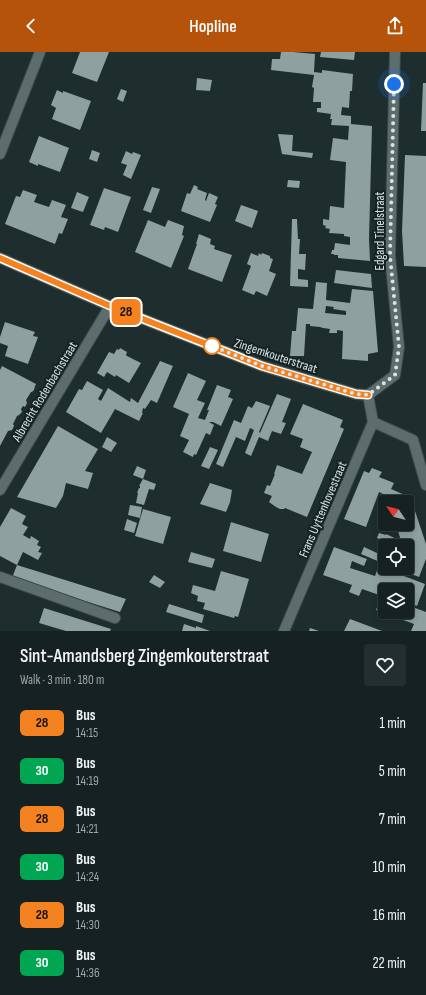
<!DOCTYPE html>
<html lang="en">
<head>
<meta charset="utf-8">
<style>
  body { margin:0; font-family:"Sofia Sans Condensed",sans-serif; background:#232f2f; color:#f1f3f6; height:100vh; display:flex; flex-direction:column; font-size:15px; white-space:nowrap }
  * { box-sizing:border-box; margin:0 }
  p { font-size:13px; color:#9ea4a5 }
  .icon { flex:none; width:22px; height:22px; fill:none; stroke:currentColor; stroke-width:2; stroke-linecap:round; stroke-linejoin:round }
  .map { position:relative; height:579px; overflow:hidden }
  .panel { display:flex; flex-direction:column; background:#162222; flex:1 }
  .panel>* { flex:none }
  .badge { padding:0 8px; border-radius:6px; font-size:14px; line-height:26px }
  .needle { width:26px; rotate:305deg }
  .tools { position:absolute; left:378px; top:443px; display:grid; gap:8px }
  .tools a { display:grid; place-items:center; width:36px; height:36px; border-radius:4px; background:#162222; box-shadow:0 2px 6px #0003,0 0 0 1px #353f40; font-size:20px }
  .you { position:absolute; width:20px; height:20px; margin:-10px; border:3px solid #fff; border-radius:50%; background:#1a73e8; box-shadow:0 0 0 6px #1a73e833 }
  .map>.badge { position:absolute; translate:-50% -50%; box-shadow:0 0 0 2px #fff }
  .round { display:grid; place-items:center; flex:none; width:42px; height:42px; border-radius:4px; background:#232f2f }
  .headline { display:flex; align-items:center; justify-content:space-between; height:68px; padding:0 20px }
  h1 { font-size:19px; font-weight:600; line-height:30px }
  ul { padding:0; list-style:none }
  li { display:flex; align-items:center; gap:12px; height:48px; padding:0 20px }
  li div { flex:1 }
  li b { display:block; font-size:15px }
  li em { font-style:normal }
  li .badge { min-width:44px; font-weight:700; text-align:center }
  header { display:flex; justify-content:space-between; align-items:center; height:52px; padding:0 20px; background:#b45309; color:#fff; font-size:18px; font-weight:600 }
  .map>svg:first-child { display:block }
  .building { fill:#8ea0a0; fill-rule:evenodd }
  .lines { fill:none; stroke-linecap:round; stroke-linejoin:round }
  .lane-casing { stroke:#3e4b4b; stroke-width:12 }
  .street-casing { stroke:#3e4b4b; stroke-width:12 }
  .lane { stroke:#5d6d6d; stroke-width:10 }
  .street { stroke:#5d6d6d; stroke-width:10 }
  .line-casing { stroke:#fff; stroke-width:9 }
  .line { stroke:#f58220; stroke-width:6 }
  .walk { stroke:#dae4e4; stroke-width:4; stroke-dasharray:0 7.2 }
  .stop-dot { fill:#fff; stroke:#f58220; stroke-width:2 }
  .labels { text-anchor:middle; stroke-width:4; stroke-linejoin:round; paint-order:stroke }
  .street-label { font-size:13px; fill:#dae4e4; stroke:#152323 }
</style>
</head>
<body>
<header><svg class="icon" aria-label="back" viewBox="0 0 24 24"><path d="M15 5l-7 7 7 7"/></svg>Hopline<svg class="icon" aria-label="share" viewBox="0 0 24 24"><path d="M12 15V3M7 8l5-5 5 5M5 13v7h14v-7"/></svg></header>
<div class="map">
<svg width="426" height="579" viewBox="0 0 426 579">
  <rect width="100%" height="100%" fill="#1e2d2d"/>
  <path class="building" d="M 80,0 L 109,0 L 97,30 L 72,21 Z
    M 281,0 L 293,0 L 315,2 L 314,20 L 322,21 L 322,18 L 353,22 L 352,39 L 350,39 L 349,56 L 342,55 L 341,63 L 351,64 L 351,72 L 372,74 L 369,187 L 370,209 L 338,206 L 338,203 L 334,203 L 334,202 L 331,202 L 332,198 L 334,198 L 335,191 L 350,193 L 350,185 L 344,184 L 344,182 L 329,181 L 330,177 L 325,176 L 326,174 L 323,173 L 323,167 L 329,168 L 330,154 L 344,156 L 346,110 L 330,108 L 333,86 L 348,88 L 349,74 L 331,73 L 332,67 L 330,67 L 331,62 L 317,60 L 317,56 L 321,56 L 321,50 L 313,50 L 314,36 L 312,35 L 314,23 L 271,18 L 272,7 L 280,7 Z
    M 321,0 L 355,0 L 354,8 L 320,5 Z
    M 197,26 L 212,28 L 210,39 L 196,38 Z
    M 423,31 L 426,31 L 426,79 L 421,79 Z
    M 121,37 L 127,39 L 123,50 L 117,47 Z
    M 57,38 L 63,41 L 63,39 L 91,49 L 80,78 L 52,67 L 56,56 L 51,53 Z
    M 278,82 L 293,83 L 292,99 L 313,101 L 312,106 L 282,102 Z
    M 39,84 L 69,96 L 60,120 L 38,112 L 38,114 L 29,110 Z
    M 92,98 L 100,101 L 97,110 L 89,107 Z
    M 126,99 L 132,102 L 133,100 L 141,103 L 131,127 L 123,123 L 127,113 L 121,111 Z
    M 405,103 L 426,104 L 426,215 L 404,214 L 402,179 Z
    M 288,128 L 300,129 L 299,136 L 287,135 Z
    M 194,133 L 198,135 L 197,137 L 207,141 L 205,148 L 206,149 L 209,141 L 218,145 L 215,152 L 217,153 L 210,170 L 181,159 L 187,141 L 190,142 Z
    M 152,135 L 160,137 L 151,161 L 143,158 Z
    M 104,136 L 131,145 L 118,180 L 105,175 L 104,178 L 90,173 Z
    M 23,138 L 37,143 L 34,150 L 49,155 L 52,148 L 66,153 L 61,165 L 68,167 L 62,182 L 59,181 L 55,192 L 5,172 L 16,144 L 20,145 Z
    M 77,140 L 89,145 L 83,160 L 71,156 Z
    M 241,153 L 258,159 L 252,176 L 235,169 Z
    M 292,167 L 297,167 L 297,168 L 298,187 L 300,187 L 299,202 L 306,202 L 305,218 L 298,217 L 298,227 L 308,228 L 308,235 L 290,234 Z
    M 148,168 L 165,175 L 168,168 L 184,174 L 182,183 L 184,184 L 171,216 L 135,200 Z
    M 199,182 L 211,187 L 210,192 L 215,194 L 214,197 L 232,203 L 222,230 L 188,217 L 197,192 L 196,192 Z
    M 251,201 L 258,204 L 259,201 L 261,203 L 262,201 L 270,204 L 270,206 L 273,207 L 269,219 L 276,222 L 267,244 L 256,239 L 254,243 L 242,238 L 251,214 L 247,212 Z
    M 336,218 L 371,222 L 372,236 L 334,231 Z
    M 316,230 L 327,231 L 326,248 L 350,251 L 352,237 L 373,239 L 378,300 L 368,302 L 368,309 L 342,307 L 343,279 L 337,278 L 337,281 L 329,281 L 330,277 L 323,276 L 320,275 L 310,274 L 310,272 L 306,272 L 304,304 L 290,304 L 292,279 L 296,279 L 298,256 L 313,257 ZM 326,254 L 334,255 L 333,257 L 346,259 L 346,263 L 325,261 Z
    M 5,270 L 35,280 L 33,284 L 38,285 L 28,312 L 5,304 L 8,294 L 0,291 L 0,285 Z
    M 120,296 L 127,300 L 126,303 L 127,304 L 141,311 L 129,331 L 116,323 L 115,325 L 107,320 L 104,325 L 97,321 L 109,300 L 114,302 L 117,297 L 119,298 Z
    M 160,309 L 173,314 L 157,351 L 151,348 L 145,357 L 143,356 L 142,361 L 143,361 L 139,369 L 115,357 L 101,381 L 66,360 L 79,337 L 82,338 L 87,329 L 103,338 L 98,347 L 101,349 L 108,336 L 130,350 L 131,346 L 138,351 Z
    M 2,314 L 36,332 L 35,334 L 34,338 L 32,340 L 31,340 L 26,348 L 27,351 L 25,355 L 23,354 L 21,357 L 22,360 L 19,363 L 17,364 L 13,372 L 14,374 L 12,378 L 8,379 L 0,394 L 0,318 Z
    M 188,321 L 206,329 L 197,348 L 205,351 L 198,366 L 205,368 L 209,358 L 207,358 L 217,333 L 231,338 L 228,345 L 233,347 L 221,374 L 213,370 L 209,370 L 214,373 L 210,383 L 206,381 L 196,403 L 194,402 L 193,405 L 183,400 L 189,388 L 180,384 L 189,362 L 173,355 Z
    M 277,342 L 291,347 L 282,370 L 286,371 L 281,382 L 272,379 L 268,389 L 259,385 L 251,404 L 245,401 L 254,378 L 250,376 L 245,389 L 236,385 L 223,415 L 216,412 L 234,368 L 241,371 L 248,354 L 252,356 L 256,349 L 270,354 L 259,380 L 260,381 Z
    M 303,352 L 343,368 L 340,375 L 344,377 L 307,465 L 285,456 L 284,457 L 280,457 L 276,455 L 269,450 L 272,444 L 264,441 L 267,433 L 270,434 L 275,422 L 274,422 L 277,413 L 302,422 L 312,400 L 300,395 L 303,387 L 290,382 Z
    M 58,374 L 98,397 L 85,419 L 93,421 L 88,437 L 66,431 L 63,444 L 56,456 L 17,445 Z
    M 107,385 L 117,391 L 111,400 L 102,395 Z
    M 210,395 L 218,398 L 209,417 L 201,414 Z
    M 137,414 L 146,418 L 143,427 L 133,423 Z
    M 372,416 L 382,420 L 379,425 L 394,431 L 391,437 L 407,444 L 404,450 L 400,450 L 379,440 L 366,475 L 344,467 L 364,419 L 369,421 Z
    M 143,427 L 156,432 L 154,438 L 149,437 L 144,453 L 136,451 L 138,441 L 137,441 L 139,436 L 140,436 L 140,434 L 139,434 Z
    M 210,431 L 232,438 L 230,450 L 226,460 L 200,452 Z
    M 130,453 L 142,455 L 140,466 L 128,463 Z
    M 11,456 L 26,464 L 22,472 L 28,475 L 23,483 L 30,487 L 31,484 L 39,489 L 37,493 L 41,495 L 38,500 L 42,501 L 38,508 L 23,500 L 17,513 L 0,504 L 0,475 Z
    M 143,457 L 171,465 L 163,492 L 135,484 Z
    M 411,458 L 415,459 L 426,492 L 426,507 L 419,525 L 398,517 L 396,521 L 425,532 L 417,554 L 407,551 L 407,538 L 385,538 L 385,545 L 362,537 L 359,544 L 349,540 L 352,533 L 323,523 L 334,495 L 367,507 L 364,514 L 352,509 L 350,516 L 375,524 L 380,510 L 361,502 L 364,495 L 377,501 L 377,500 L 381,501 L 382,496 L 385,497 L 385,516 L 407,516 L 407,494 L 394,494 L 395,493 L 377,486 L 379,481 L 386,483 L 386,482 L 401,489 L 396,472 L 407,472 L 407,459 Z
    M 127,467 L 137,471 L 134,481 L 124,478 Z
    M 231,470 L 269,482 L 261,510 L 223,499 Z
    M 191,500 L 215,507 L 212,516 L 188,510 Z
    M 17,513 L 126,547 L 120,560 L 12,526 Z
    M 221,519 L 249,527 L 238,565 L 235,564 L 234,566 L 203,557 L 205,551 L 197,549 L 198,544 L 191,541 L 193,533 L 215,539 Z
    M 154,523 L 165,530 L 160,536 L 149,530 Z
    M 380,547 L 385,549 L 385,560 L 407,560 L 407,553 L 426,560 L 426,579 L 411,579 L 414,572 L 376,558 Z
    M 169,552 L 204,563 L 202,571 L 166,560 Z
    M 44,556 L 111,577 L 110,579 L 66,579 L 39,571 Z
    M 350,567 L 382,579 L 344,579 Z
    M 184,572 L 196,576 L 196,574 L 210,579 L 182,579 Z
    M 310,576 L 319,579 L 309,579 Z"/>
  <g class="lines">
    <defs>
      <path id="lane" d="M 0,525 L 115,566"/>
      <path id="street" d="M 0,102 L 40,0
        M 0,206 L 110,254 L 262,314 L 356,342 L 368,343
        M 368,343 L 395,323 L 399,295 L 390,204 L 395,0
        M 373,370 L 413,388 L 426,433
        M 0,438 L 110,254
        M 284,579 L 373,370 L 368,343"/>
    </defs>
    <use href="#lane" class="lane-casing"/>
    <use href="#street" class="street-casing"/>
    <use href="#lane" class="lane"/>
    <use href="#street" class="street"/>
  </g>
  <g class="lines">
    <defs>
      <path id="line" d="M 0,206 L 110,254 L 262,314 L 356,342 L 368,343"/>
    </defs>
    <use href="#line" class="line-casing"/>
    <use href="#line" class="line"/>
    <path class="walk" d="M 212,294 L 207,292 L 262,314 L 356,342 L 368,343 L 395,323 L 399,295 L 390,204 L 394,32"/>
  </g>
  <circle class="stop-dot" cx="212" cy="294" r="8"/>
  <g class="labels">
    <g class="street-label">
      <text transform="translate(379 179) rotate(-90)" y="5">Edgard Tinelstraat</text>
      <text transform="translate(276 303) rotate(18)" y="5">Zingemkouterstraat</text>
      <text transform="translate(44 339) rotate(-59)" y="5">Albrecht Rodenbachstraat</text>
      <text transform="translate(322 457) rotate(-67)" y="5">Frans Uyttenhovestraat</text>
    </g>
  </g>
</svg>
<div class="tools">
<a><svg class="needle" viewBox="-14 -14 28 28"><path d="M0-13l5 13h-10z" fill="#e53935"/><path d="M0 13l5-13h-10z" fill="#9ea4a5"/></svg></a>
<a><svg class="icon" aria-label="locate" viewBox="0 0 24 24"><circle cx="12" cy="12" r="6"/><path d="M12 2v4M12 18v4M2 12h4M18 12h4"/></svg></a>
<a><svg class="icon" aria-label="layers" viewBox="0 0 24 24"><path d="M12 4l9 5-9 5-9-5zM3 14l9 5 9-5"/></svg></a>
</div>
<div class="you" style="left:394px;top:32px"></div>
<b class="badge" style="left:126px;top:260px;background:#f58220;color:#111">28</b>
</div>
<section class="panel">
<div class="headline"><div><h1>Sint-Amandsberg Zingemkouterstraat</h1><p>Walk · 3 min · 180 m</p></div><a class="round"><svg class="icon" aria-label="heart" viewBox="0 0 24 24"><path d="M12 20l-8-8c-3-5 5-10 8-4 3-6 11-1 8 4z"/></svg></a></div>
<ul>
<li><span class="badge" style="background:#f58220;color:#111">28</span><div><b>Bus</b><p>14:15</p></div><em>1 min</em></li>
<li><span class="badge" style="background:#00a651;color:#fff">30</span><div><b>Bus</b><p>14:19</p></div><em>5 min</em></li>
<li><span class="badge" style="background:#f58220;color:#111">28</span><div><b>Bus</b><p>14:21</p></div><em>7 min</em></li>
<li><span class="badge" style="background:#00a651;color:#fff">30</span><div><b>Bus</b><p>14:24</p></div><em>10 min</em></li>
<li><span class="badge" style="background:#f58220;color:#111">28</span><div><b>Bus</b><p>14:30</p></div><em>16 min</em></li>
<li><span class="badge" style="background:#00a651;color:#fff">30</span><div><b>Bus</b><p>14:36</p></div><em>22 min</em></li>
</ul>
</section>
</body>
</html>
